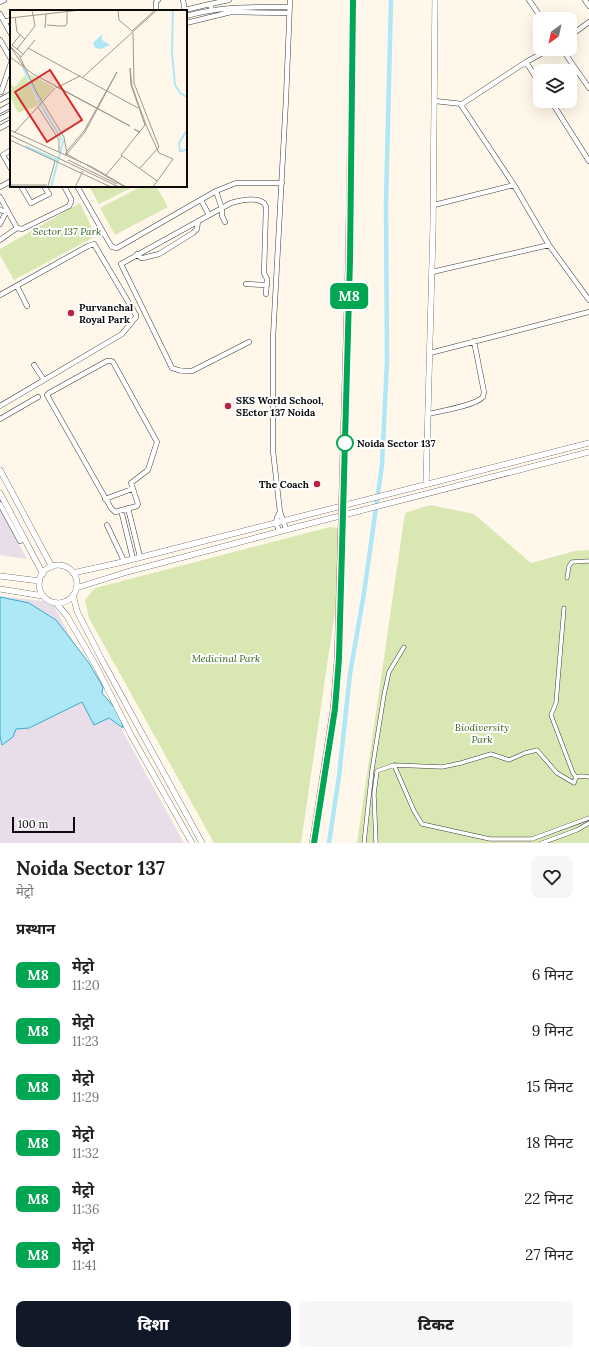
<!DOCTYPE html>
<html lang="hi">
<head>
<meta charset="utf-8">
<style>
  body { margin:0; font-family:Lora,"Noto Sans Devanagari",serif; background:#f6f6f6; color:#222; height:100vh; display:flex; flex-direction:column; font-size:15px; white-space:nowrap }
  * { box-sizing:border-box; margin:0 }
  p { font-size:13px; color:#767676 }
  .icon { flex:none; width:22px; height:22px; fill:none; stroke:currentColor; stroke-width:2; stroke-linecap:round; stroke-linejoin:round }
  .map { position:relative; height:843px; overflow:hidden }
  .side { display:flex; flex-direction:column; background:#fff; flex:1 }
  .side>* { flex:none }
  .badge { padding:0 8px; border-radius:6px; font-size:14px; line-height:26px }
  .needle { width:26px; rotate:213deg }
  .controls { position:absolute; left:533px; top:12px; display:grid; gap:8px }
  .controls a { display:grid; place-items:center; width:44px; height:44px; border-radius:8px; background:#fff; box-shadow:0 4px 16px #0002; font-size:20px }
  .scale { position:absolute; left:12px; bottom:10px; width:63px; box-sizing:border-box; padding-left:4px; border:2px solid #0b0b0b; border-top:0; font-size:11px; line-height:14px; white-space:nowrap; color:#0b0b0b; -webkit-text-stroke:3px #fff; paint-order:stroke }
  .map>.badge { position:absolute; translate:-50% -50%; box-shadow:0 0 0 2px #fff }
  h2 { padding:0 16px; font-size:15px; line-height:36px }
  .round { display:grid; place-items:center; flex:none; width:42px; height:42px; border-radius:8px; background:#f6f6f6 }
  .head { display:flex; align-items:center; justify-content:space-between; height:68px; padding:0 16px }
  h1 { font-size:19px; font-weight:800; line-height:30px }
  .action { display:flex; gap:8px; margin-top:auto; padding:8px 16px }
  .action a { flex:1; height:46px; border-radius:8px; background:#111827; color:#fff; font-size:16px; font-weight:800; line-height:46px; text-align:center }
  .action a+a { background:#f6f6f6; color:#222 }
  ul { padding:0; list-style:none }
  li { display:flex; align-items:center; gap:12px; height:56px; padding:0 16px }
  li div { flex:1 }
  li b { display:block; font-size:15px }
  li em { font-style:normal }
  li .badge { min-width:44px; font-weight:700; text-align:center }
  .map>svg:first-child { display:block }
  .industrial { fill:#e7deea }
  .green { fill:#d9e8b3 }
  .water { fill:#aee8f6; stroke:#35accd }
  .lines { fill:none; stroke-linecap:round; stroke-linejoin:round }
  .canal { stroke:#aee8f6; stroke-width:4.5 }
  .pedestrian-casing { stroke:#3e3e3e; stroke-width:4.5 }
  .minor-casing { stroke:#3e3e3e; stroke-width:5.5 }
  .tertiary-casing { stroke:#3e3e3e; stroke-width:6 }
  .pedestrian { stroke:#fff; stroke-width:3.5 }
  .minor { stroke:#fff; stroke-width:4.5 }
  .tertiary { stroke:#fff; stroke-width:5.5 }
  .rail { stroke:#ba2346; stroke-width:1.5 }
  .line-casing { stroke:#fff; stroke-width:9 }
  .line { stroke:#00a651; stroke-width:6 }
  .poi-dot { fill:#ba2346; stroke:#fff; stroke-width:1.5 }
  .stop-dot { fill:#fff; stroke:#00a651; stroke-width:2 }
  .labels { text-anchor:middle; stroke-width:4; stroke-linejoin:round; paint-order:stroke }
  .park-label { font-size:10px; font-style:italic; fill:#37621c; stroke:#fff }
  .poi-label { font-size:10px; font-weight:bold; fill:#0b0b0b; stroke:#fff; text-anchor:start }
  .stop-label { font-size:10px; font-weight:bold; fill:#0b0b0b; stroke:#fff; text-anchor:start }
  .inset-river { fill:none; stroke:#aee8f6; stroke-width:2 }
  .inset-road { fill:none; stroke:#9d9990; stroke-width:1 }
  .view { fill:#d62828; fill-opacity:0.15; stroke:#d62828; stroke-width:2 }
  .inset-edge { fill:none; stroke:#0b0b0b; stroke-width:2 }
</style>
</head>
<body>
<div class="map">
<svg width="589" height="843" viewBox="0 0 589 843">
  <rect width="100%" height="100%" fill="#fff7e9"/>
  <path class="industrial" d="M 0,509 L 27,559 L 0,555 Z
    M 0,596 L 42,601 L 50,599 L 184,843 L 0,843 Z"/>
  <path class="green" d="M 89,186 L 135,186 L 99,204 Z
    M 142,186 L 156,186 L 168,207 L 115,235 L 100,208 Z
    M 80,203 L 96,236 L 14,280 L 0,255 L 0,249 Z
    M 430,505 L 474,514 L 531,563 L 575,551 L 589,550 L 589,843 L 357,843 L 405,513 Z
    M 330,527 L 347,529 L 301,843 L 214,843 L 89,618 L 85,600 L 95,588 Z"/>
  <path class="water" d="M 0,597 L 29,603 L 56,620 L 89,663 L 103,687 L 102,693 L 120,714 L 123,728 L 109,718 L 94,725 L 82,702 L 29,728 L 16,729 L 13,737 L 2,745 L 0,736 Z"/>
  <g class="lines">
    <path class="canal" d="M 329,843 L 339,776 L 350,674 L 364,593 L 382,465 L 387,362 L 386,202 L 391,0"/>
    <defs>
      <path id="pedestrian" d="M 567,578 L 569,566 L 572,562 L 589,561
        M 564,608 L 556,703 L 551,715 L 573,773 L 576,777
        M 394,765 L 442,767 L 461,763 L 491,754 L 509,760 L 525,753 L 537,750 L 557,773 L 574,783 L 576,777 L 581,776 L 589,777
        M 364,843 L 372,770 L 384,695 L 389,672 L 404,647
        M 376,843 L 374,794 L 377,771 L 394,765 L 414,811 L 422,824 L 490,839 L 532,839 L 589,818
        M 542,843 L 577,830 L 589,823"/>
      <path id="minor" d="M 183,0 L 185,11
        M 529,0 L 542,19
        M 585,0 L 589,6
        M 0,2 L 4,0
        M 210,4 L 229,0
        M 185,10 L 210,4 L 212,10
        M 156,11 L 156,2 L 158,0
        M 0,14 L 11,34
        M 186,16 C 221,6 253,7 289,7
        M 4,22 L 11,20
        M 186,23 L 231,12 L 289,13
        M 570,36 L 589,22
        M 0,40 L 11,59
        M 562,49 L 589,88
        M 526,62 L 540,84
        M 1,92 L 11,63
        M 0,100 L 11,94
        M 435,101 L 462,104 L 526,62 L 550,49
        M 551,101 L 589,161
        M 461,105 L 514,185 L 549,245 L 589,300
        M 0,111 L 11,105
        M 0,119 L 11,113
        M 0,128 L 11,122
        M 11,150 L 3,155 L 11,169
        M 21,186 L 31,203 L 49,194 L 44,186
        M 77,186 L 110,244 L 112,247 L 117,248 L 216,191 L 236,183 L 282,183
        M 0,187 L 11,181
        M 216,191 L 222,209 L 222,216 L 225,222
        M 0,197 L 17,228 L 22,229 L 69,206 L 71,202 L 71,199 L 64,186
        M 201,200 L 209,215
        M 434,205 L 514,185
        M 0,210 L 6,212
        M 0,224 L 7,210
        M 0,240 L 17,228
        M 137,254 L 141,258 L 143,258 L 159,254 L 193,233 L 197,229 L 198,221
        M 432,272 L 549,245
        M 246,284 L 267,285
        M 17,286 L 27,306
        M 0,295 L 88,246 L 94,244 L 136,315 L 136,317 L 122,334 L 0,406
        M 249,342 L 192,371 C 184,372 179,371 172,368 L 121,264 L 231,203 C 241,200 256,197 264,203 L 266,207 L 264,273 L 267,279 L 266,294
        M 430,353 L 589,312
        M 107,361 L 111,361 L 113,362 L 157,442 L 148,470 L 131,483 L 138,504 L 137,506 L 115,512 L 111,508 L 47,395 L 49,393 Z
        M 34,365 L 44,380
        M 428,414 C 441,411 474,406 483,397 L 484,392 L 474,341
        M 0,419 L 38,397
        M 105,499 L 132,489
        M 0,504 L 20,541 L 24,539
        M 128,508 L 140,557
        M 121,510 L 133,559
        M 107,525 L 124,561
        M 286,529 L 280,512 L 273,451 L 273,338 L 286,99 L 290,0
        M 279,531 C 276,523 275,519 280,512"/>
      <path id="tertiary" d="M 0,470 L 52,567
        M 426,484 L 433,228 L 435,0
        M 0,493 L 43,574
        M39 584a19 19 0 1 1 38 0a19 19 0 1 1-38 0Z
        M 73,573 L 118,563 L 589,443
        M 0,576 L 40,581
        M 76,588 L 127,572 L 293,528 L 589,452
        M 0,589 L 43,596
        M 73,595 L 77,611 L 103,662 L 202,843
        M 56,603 L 67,616 L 96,666 L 131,735 L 192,843"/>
    </defs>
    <use href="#pedestrian" class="pedestrian-casing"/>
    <use href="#minor" class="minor-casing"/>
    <use href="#tertiary" class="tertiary-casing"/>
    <use href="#pedestrian" class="pedestrian"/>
    <use href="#minor" class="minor"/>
    <use href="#tertiary" class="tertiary"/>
    <path class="rail" d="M 310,843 L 331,708 L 335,658 L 346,260 L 350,0"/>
  </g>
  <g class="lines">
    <defs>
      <path id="line" d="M 314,843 L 335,709 L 339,658 L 350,260 L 353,0"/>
    </defs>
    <use href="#line" class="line-casing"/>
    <use href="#line" class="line"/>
  </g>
  <g class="poi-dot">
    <circle cx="71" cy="313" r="4"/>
    <circle cx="228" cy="406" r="4"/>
    <circle cx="317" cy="484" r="4"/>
  </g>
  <circle class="stop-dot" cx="345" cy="443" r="8"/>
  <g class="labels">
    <g class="park-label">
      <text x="67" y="235">Sector 137 Park</text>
      <text x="226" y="662">Medicinal Park</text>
      <text x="482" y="731">Biodiversity<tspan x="482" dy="12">Park</tspan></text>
    </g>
    <g class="poi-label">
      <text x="79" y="311">Purvanchal<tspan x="79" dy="12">Royal Park</tspan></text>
      <text x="236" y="404">SKS World School,<tspan x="236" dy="12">SEctor 137 Noida</tspan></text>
      <text x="309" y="488" text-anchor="end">The Coach</text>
    </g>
    <g class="stop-label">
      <text x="357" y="447">Noida Sector 137</text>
    </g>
  </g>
  <g transform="translate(10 10)">
    <rect width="177" height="177" fill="#fff7e9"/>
    <path d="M 19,64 L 44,77 L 31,92 ZM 15,65 L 29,95 L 8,103 L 1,88 L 0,74 L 5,77 Z" fill="#d9e8b3"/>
    <path d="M 92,24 L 92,30 L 100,35 L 91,39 L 85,38 L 83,33 Z" fill="#aee8f6"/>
    <path class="inset-river" d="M 163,0 L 162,42 L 165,75 L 170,83 L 177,87M 13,57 L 32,97 L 53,132 L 41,177M 177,120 L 169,133 L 170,141 L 177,140M 15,136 L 49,151"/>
    <path class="inset-road" d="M 108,0 L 109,10 L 122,21 L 145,0M 5,7 L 7,22 L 15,29M 0,8 L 71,0M 37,15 L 49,16M 49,16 L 55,16 L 57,13 L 57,2M 35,18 L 36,4M 123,23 L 124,73 L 149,137 L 130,158M 10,25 L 2,35 L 13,44M 0,36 L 14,57M 0,36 L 9,45 L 27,83 L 54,127 L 57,144 L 72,153M 18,38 L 128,98M 7,39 L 25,16 L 22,0M 0,47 L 23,64 L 46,76M 10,48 L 25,30M 73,67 L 147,0M 48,77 L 70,66M 47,78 L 45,76 L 120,116 L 48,77M 28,97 L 49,130 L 49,142M 0,120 L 82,157 L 116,177M 4,123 L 45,78M 130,123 L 124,119 L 130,122M 0,125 L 109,177M 0,130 L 101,177M 55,145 L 57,141 L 74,121 L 107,62 L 75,122 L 56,145M 58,150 L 107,174M 77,155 L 115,177M 96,165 L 112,146M 147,171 L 111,145 L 135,115 L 121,75 L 120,58 L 122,76 L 136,115 L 149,143 L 163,149M 0,175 L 37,175M 38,176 L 45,151M 2,177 L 35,176M 65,177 L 73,161M 143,177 L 163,149"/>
    <path class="view" d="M 40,60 L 72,110 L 37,132 L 5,82 Z"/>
    <rect width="177" height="177" class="inset-edge"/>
  </g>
</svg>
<div class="controls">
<a><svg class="needle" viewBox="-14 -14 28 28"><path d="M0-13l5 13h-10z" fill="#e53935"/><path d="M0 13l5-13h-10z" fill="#767676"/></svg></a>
<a><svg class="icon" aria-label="layers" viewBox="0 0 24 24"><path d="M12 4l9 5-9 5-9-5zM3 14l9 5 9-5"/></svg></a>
</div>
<div class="scale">100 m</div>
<b class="badge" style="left:349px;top:296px;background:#00a651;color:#fff">M8</b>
</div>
<section class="side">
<div class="head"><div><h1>Noida Sector 137</h1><p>मेट्रो</p></div><a class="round"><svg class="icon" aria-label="heart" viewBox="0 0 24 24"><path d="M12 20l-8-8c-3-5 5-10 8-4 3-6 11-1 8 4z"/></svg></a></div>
<h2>प्रस्थान</h2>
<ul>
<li><span class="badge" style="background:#00a651;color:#fff">M8</span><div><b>मेट्रो</b><p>11:20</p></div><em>6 मिनट</em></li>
<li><span class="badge" style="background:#00a651;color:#fff">M8</span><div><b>मेट्रो</b><p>11:23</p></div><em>9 मिनट</em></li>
<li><span class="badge" style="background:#00a651;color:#fff">M8</span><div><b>मेट्रो</b><p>11:29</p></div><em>15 मिनट</em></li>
<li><span class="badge" style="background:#00a651;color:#fff">M8</span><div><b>मेट्रो</b><p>11:32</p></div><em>18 मिनट</em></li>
<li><span class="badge" style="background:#00a651;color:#fff">M8</span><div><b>मेट्रो</b><p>11:36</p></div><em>22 मिनट</em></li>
<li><span class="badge" style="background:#00a651;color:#fff">M8</span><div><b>मेट्रो</b><p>11:41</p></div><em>27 मिनट</em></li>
</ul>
<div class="action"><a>दिशा</a><a>टिकट</a></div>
</section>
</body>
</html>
